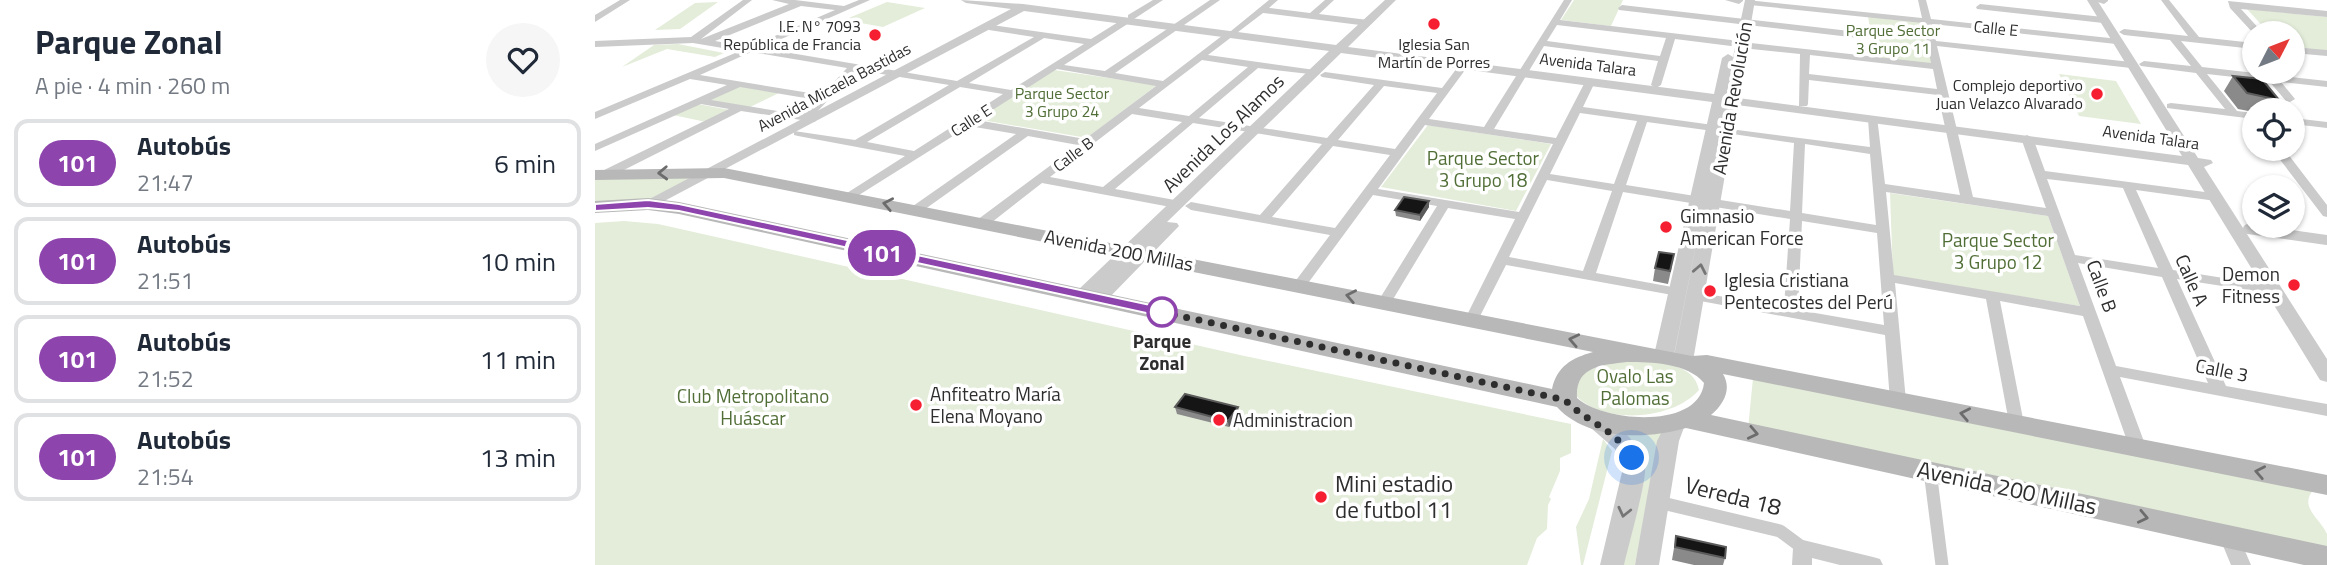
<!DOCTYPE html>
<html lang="es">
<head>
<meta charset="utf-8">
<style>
  body { margin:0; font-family:"Titillium Web",sans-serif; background:#f6f6f7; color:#1f2937; height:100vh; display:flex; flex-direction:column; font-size:26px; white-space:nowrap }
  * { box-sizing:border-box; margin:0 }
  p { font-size:23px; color:#747a83 }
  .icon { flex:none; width:38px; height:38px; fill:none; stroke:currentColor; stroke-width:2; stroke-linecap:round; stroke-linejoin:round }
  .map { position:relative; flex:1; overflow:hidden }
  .drawer { display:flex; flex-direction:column; background:#fff; width:595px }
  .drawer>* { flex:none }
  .badge { padding:0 14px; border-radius:23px; font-size:24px; line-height:46px }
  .needle { width:46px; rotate:48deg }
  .controls { position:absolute; left:1647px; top:21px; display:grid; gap:14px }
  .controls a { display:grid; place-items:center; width:63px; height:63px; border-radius:50%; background:#fff; box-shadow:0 2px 5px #0004; font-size:35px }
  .you { position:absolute; width:35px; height:35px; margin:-18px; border:5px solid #fff; border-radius:50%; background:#1a73e8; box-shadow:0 0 0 10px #1a73e833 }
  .map>.badge { position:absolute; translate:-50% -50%; box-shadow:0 0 0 4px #fff }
  .round { display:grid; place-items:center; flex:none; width:74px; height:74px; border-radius:37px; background:#f6f6f7 }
  .summary { display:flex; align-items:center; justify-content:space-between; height:119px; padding:0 35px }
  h1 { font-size:33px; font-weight:700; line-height:52px }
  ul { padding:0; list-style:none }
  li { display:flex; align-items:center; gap:21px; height:88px; margin:0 14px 10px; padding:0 21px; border:4px solid #e0e1e3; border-radius:14px }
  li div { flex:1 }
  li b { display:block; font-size:26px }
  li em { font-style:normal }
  li .badge { min-width:77px; font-weight:700; text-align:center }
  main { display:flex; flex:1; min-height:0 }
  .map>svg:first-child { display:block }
  .green { fill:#e4edda }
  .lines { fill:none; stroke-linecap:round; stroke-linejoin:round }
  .pedestrian-far1 { stroke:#cbcbcb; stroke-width:10 }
  .pedestrian { stroke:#cbcbcb; stroke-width:13 }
  .minor { fill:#cbcbcb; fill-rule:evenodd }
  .tertiary { fill:#cbcbcb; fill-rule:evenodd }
  .secondary { fill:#b8b8b8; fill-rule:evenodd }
  .wall { fill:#8a8a8a }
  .shaded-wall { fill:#5b5b5b }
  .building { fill:#151515; stroke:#5b5b5b; stroke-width:2 }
  .oneway { stroke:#6c6c6c }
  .oneway2 { stroke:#757575 }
  .line { fill:#8e44ad; stroke:#fff; stroke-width:2 }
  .walk { stroke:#2e2e2e; stroke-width:7; stroke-dasharray:0 12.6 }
  .poi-dot { fill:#f61f31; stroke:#fff; stroke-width:2.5 }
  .stop-dot { fill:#fff; stroke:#8e44ad; stroke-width:3.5 }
  .labels { text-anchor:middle; stroke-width:7; stroke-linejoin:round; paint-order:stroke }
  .far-poi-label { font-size:16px; fill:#2e2e2e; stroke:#fff; text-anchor:end }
  .far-street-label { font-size:16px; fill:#2e2e2e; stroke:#fff }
  .far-park-label { font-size:16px; fill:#516e37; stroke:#fff }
  .street-label { font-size:19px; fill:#2e2e2e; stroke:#fff }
  .park-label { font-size:19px; fill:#516e37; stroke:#fff }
  .poi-label { font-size:19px; fill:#2e2e2e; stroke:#fff; text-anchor:start }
  .stop-label { font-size:19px; font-weight:bold; fill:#2e2e2e; stroke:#fff }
  .near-poi-label { font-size:23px; fill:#2e2e2e; stroke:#fff; text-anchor:start }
  .near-street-label { font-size:23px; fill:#2e2e2e; stroke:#fff }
</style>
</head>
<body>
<main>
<section class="drawer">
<div class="summary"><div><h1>Parque Zonal</h1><p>A pie · 4 min · 260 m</p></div><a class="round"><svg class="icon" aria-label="heart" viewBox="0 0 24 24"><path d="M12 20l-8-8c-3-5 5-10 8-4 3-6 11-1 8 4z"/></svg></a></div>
<ul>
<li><span class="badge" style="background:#8e44ad;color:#fff">101</span><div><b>Autobús</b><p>21:47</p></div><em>6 min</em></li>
<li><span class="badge" style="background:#8e44ad;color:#fff">101</span><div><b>Autobús</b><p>21:51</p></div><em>10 min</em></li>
<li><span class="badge" style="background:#8e44ad;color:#fff">101</span><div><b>Autobús</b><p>21:52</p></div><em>11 min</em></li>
<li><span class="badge" style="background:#8e44ad;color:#fff">101</span><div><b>Autobús</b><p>21:54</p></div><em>13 min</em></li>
</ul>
</section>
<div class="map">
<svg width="1732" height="565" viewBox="0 0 1732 565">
  <rect width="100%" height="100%" fill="#fff"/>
  <path class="green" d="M 979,0 L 1028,0 L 1016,26 L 966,20 Z
    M 123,2 L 85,29 L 60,30 L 100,3 Z
    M 292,2 L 330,8 L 288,27 L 249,20 Z
    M 1652,9 L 1732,17 L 1732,51 L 1698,47 L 1698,33 L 1674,33 Z
    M 1273,16 L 1326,22 L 1337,64 L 1279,58 Z
    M 83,44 L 129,53 L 120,57 L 72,49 L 27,67 L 59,45 Z
    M 459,70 L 562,85 L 492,138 L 381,119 Z
    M 1464,74 L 1521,81 L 1546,124 L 1484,116 Z
    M 142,85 L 186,92 L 153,108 L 109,100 Z
    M 103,104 L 135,110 L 111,122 L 78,115 Z
    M 833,125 L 956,144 L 921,211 L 786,187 Z
    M 107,173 L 60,199 L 0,204 L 0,178 Z
    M 1295,193 L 1453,216 L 1485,306 L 1298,276 Z
    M 29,221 L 63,224 L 645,355 L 976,424 L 976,453 L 965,458 L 965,471 L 954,497 L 956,499 L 953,505 L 952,529 L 942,538 L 932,565 L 0,565 L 0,223 Z
    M 1043,360 C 1065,363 1099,363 1104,390 C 1077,421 1004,426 978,392 L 978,381 C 998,364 1018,362 1043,360 Z
    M 1158,378 L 1719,489 C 1703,507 1725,518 1732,534 C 1732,539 1732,547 1732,552 L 1153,429 Z
    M 1029,431 L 1067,432 L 1040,565 L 1023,565 L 1039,482 Z
    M 1008,439 L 1017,451 L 988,565 L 986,565 L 981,527 L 994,499 Z"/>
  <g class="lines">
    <path class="pedestrian-far1" d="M 1653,229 L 1732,240"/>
    <path class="pedestrian" d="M 1335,471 L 1347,565
      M 1063,502 L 1185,531 L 1208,548"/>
    <path class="minor" d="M 25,0 L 35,0 L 0,22 L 0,15 Z
      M 148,0 L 157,0 L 106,39 L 194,4 L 177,0 L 200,0 L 249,6 L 264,0 L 275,0 L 166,48 L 362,81 L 439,37 L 394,30 L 394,26 L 397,25 L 496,39 L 528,19 L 533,19 L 533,15 L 558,0 L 568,0 L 539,19 L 534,19 L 534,23 L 469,65 L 510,71 L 615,0 L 625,0 L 520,73 L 568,81 L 632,32 L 636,31 L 674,0 L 683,0 L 674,8 L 715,13 L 730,0 L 739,0 L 724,14 L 773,20 L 777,23 L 773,26 L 668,13 L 613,55 L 720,70 L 725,73 L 723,75 L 663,68 L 604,118 L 732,138 L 779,85 L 727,77 L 725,75 L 730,72 L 847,88 L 865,64 L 871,64 L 873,66 L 834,119 L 889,127 L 969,0 L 977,0 L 965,20 L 1136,40 L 1141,43 L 1136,46 L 1080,39 L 1066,85 L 1061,88 L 1056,85 L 1063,61 L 949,46 L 899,129 L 961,138 L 990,82 L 999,80 L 1000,82 L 988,107 L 1118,125 L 1123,128 L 1118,131 L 1052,122 L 1031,185 L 1195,211 L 1199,143 L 1131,133 L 1127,132 L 1127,128 L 1275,147 L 1273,119 L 1278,116 L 1282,117 L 1290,184 L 1365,195 L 1343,95 L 1214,80 L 1213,104 L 1212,106 L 1204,106 L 1205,54 L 1147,48 L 1142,45 L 1147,42 L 1336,63 L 1328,23 L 1155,5 L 1151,2 L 1152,0 L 1327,18 L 1323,0 L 1331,0 L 1336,19 L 1524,39 L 1526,41 L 1521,44 L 1337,24 L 1341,41 L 1536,62 L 1541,65 L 1536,68 L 1342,46 L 1378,197 L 1451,208 L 1426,138 L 1432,135 L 1438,138 L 1450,171 L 1625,194 L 1627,197 L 1621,201 L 1541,190 L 1578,270 L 1679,286 L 1686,290 L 1679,294 L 1582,279 L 1631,386 L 1732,404 L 1732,416 L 1525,377 L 1551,447 L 1548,452 L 1542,453 L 1536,452 L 1488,316 L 1405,301 L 1429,424 L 1427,428 L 1421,430 L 1415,428 L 1391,299 L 1300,283 L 1311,401 L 1309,405 L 1297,405 L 1295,401 L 1290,335 L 1100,300 L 1093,296 L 1100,292 L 1189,307 L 1195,219 L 1028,192 L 1001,273 L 1088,289 L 1090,292 L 1088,295 L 1083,296 L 911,265 L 882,322 L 872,322 L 870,319 L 920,219 L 853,208 L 794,306 L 784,306 L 782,303 L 842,206 L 778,195 L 708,290 L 698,290 L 696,287 L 735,235 L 596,210 L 590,206 L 596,202 L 665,215 L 727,144 L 598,123 L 520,189 L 585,201 L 587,204 L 585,207 L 581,208 L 447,183 L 392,226 L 382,226 L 381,223 L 382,220 L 483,145 L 433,136 L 326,212 L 318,212 L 316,209 L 318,206 L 421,134 L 374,126 L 256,200 L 250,196 L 252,193 L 310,156 L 203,136 L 199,135 L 199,131 L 260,140 L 354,85 L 262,70 L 217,117 L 221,120 L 220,122 L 146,111 L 13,178 L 5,178 L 5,172 L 134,109 L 106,104 L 0,151 L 0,144 L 132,85 L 95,79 L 0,119 L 0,112 L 145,51 L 98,43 L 0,47 L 0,41 L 96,37 ZM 206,6 L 240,10 L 154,47 L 120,41 ZM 962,25 L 1071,38 L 1065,56 L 952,41 ZM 449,38 L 489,44 L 416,90 L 374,83 ZM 156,52 L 252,68 L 227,95 L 105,75 ZM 1215,55 L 1338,69 L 1342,89 L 1214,74 ZM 607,60 L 653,67 L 594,116 L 544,108 ZM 462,69 L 561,86 L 490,139 L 382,120 ZM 789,86 L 842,93 L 800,149 L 743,140 ZM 145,87 L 222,100 L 207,115 L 116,100 ZM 365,87 L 408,94 L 319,151 L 272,142 ZM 985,113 L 1042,121 L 1019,184 L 955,174 ZM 537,114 L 587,122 L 508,187 L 455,177 ZM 830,125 L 958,144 L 924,212 L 783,189 ZM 1210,144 L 1275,154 L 1281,225 L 1207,213 ZM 738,146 L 795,155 L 740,228 L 677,217 ZM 1452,179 L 1528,188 L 1563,268 L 1480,255 ZM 952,180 L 1017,191 L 988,271 L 914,257 ZM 1291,192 L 1453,216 L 1485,306 L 1299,275 ZM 1207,221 L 1282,233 L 1289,325 L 1203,310 ZM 1483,263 L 1567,277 L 1613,383 L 1521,366 Z
      M 1130,0 L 1148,0 L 1148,1 L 1144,4 Z
      M 1496,0 L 1513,0 L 1513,1 L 1509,4 Z
      M 1566,0 L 1574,0 L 1604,37 L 1659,43 L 1659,49 L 1586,41 L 1607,67 L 1732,81 L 1732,87 L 1686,82 L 1700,99 L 1695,102 L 1691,101 L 1674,81 L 1612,74 L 1642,111 L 1659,113 L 1659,119 L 1572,108 L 1572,104 L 1576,103 L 1630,109 L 1601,73 L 1546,66 L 1544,64 L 1549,61 L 1596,66 L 1575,40 L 1529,35 L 1524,32 L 1529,29 L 1593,36 Z
      M 1633,1 L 1732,11 L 1732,17 L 1646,9 L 1668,33 L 1659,34 L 1635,8 Z
      M 1385,4 L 1508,17 L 1512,20 L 1508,23 L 1382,9 L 1381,7 Z
      M 1027,5 L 1272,33 L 1277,36 L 1272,39 L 1024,10 L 1023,8 Z
      M 1698,47 L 1732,50 L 1732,56 L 1698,53 Z
      M 1698,118 L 1732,122 L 1732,128 L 1698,124 Z
      M 1677,149 L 1689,149 L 1732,205 L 1732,217 L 1728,216 Z
      M 1634,528 L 1641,530 L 1656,565 L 1636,565 L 1624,536 L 1627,530 Z
      M 1208,540 L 1278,557 L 1285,559 L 1288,565 L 1245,565 L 1217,558 L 1217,565 L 1197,565 L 1198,548 L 1201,542 Z"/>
    <path class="tertiary" d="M 366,0 L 428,4 L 741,45 L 790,0 L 801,0 L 753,47 L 1119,94 L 1127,58 L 1133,54 L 1138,57 L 1150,0 L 1160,0 L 1143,98 L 1587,156 L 1492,0 L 1502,0 L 1603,158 L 1616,160 L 1618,163 L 1609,167 L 1732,359 L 1732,382 L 1725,380 L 1593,165 L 1142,105 L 1098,361 L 1095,366 L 1081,366 L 1078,361 L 1111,195 L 1079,355 L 1076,360 L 1062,360 L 1059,355 L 1117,102 L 746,53 L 572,222 L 582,223 L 584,226 L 510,302 L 504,303 L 495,298 L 482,299 L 479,295 L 482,291 L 734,51 L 429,11 L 58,207 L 53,209 L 45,204 L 416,9 L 371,3 Z
      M 998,413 C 1020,420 1046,443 1050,467 C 1052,480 1033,547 1029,565 L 1005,565 L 1028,468 L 1020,449 L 988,421 L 991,416 Z
      M 1081,414 L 1088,417 L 1091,422 L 1084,441 L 1064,565 L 1040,565 L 1062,441 L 1074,417 Z"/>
    <path class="secondary" d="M 129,168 L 1050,347 L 1097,356 L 1112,355 L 1732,475 L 1732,495 L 1128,374 C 1137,389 1129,404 1116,415 L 1732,546 L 1732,565 L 1709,565 L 1091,428 C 1051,440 992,440 962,407 L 84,214 L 53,210 L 0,213 L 0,201 L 53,198 L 84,202 L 957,389 C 962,366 977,358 998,352 L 129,178 L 0,180 L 0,170 ZM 1032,362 C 1056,362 1093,363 1109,383 C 1104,430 1008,422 982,398 C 980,366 1007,365 1032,362 Z"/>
  </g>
  <path class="wall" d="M 1638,76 L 1684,100 L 1678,110 L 1659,110 L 1659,112 L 1643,109 L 1629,91 Z
    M 834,207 L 825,221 L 801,216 L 800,210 Z
    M 1077,266 L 1073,284 L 1058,281 L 1060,268 Z
    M 580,407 L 643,407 L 644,414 L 634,427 L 582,414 Z
    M 1081,536 L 1130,558 L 1128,565 L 1099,565 L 1077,560 Z"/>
  <path class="shaded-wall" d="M 834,201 L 834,207 L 825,221 L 825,215 Z
    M 643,407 L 644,414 L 634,427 L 633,421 Z"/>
  <path class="building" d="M 1638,76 L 1667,79 L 1684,100 L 1652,93 Z
    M 809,197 L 834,201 L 825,215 L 800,210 Z
    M 1064,252 L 1079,254 L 1075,271 L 1060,268 Z
    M 590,394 L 643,407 L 633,421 L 580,407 Z
    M 1081,536 L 1131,547 L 1130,558 L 1080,547 Z"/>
  <defs><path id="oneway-chevron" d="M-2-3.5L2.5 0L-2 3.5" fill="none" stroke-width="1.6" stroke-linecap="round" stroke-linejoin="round" transform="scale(1.75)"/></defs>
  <g class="oneway">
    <use href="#oneway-chevron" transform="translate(68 173) rotate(178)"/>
    <use href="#oneway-chevron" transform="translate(293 204) rotate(-169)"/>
    <use href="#oneway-chevron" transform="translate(756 296) rotate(-169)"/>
    <use href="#oneway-chevron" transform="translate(979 340) rotate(-168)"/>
    <use href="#oneway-chevron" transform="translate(1370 414) rotate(-169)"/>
    <use href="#oneway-chevron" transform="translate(1158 433) rotate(12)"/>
    <use href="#oneway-chevron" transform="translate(1665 472) rotate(-169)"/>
    <use href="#oneway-chevron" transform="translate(1548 517) rotate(12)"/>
  </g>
  <g class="oneway2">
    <use href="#oneway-chevron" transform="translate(1105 269) rotate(-79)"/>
    <use href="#oneway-chevron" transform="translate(1029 512) rotate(103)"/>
  </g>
  <path class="line" d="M 53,200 L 84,204 L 574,309 L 581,313 L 574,318 L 84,211 L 53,208 L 0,211 L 0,204 Z"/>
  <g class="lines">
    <path class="walk" d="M 567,312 L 970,400 C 991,422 1021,429 1037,458"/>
  </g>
  <g class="poi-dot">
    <circle cx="839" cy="24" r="7"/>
    <circle cx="280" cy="35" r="7"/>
    <circle cx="1502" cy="94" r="7"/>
    <circle cx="1071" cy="227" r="7"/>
    <circle cx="1699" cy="285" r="7"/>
    <circle cx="1115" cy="291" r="7"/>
    <circle cx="321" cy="405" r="7"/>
    <circle cx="624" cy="420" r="7"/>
    <circle cx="726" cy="497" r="7"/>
  </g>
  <circle class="stop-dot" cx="567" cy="312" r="14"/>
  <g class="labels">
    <g class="far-poi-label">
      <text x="266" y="32">I.E. N° 7093<tspan x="266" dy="18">República de Francia</tspan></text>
      <text x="839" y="50" text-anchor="middle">Iglesia San<tspan x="839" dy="18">Martín de Porres</tspan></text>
      <text x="1488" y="91">Complejo deportivo<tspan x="1488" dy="18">Juan Velazco Alvarado</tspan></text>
    </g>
    <g class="far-street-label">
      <text transform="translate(1401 28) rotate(6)" y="6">Calle E</text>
      <text transform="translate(993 64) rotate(7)" y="6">Avenida Talara</text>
      <text transform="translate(239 87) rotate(-28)" y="6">Avenida Micaela Bastidas</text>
      <text transform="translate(376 120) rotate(-33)" y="6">Calle E</text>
      <text transform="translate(1556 137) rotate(8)" y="6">Avenida Talara</text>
      <text transform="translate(478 154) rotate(-37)" y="6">Calle B</text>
    </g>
    <g class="far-park-label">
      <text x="1298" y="36">Parque Sector<tspan x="1298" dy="18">3 Grupo 11</tspan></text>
      <text x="467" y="99">Parque Sector<tspan x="467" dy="18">3 Grupo 24</tspan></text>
    </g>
    <g class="street-label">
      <text transform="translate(1137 98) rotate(-80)" y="7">Avenida Revolución</text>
      <text transform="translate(628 133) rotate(-44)" y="7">Avenida Los Alamos</text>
      <text transform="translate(524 250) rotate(11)" y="7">Avenida 200 Millas</text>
      <text transform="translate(1597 280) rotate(66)" y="7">Calle A</text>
      <text transform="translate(1507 286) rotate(70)" y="7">Calle B</text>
      <text transform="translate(1627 370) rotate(11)" y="7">Calle 3</text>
    </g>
    <g class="park-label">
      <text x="888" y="165">Parque Sector<tspan x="888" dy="22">3 Grupo 18</tspan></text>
      <text x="1403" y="247">Parque Sector<tspan x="1403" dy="22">3 Grupo 12</tspan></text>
      <text x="1040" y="383">Ovalo Las<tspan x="1040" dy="22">Palomas</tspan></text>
      <text x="158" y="403">Club Metropolitano<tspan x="158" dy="22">Huáscar</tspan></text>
    </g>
    <g class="poi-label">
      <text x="1085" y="223">Gimnasio<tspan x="1085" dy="22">American Force</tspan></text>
      <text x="1685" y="281" text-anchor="end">Demon<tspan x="1685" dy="22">Fitness</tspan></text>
      <text x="1129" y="287">Iglesia Cristiana<tspan x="1129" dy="22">Pentecostes del Perú</tspan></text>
      <text x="335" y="401">Anfiteatro María<tspan x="335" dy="22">Elena Moyano</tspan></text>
      <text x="638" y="427">Administracion</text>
    </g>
    <g class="stop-label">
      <text x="567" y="348">Parque<tspan x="567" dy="22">Zonal</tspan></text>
    </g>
    <g class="near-poi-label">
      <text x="740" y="492">Mini estadio<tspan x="740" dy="26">de futbol 11</tspan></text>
    </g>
    <g class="near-street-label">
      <text transform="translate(1412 488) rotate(12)" y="8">Avenida 200 Millas</text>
      <text transform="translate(1138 496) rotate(14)" y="8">Vereda 18</text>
    </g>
  </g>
</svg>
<div class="controls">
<a><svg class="needle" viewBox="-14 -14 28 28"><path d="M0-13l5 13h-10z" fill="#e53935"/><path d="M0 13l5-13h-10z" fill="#747a83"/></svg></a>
<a><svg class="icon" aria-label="locate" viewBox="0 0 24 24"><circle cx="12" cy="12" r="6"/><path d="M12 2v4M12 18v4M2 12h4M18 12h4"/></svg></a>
<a><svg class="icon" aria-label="layers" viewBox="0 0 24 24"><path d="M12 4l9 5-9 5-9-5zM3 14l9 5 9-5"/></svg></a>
</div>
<div class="you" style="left:1037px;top:458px"></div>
<b class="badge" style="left:287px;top:253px;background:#8e44ad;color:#fff">101</b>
</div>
</main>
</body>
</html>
